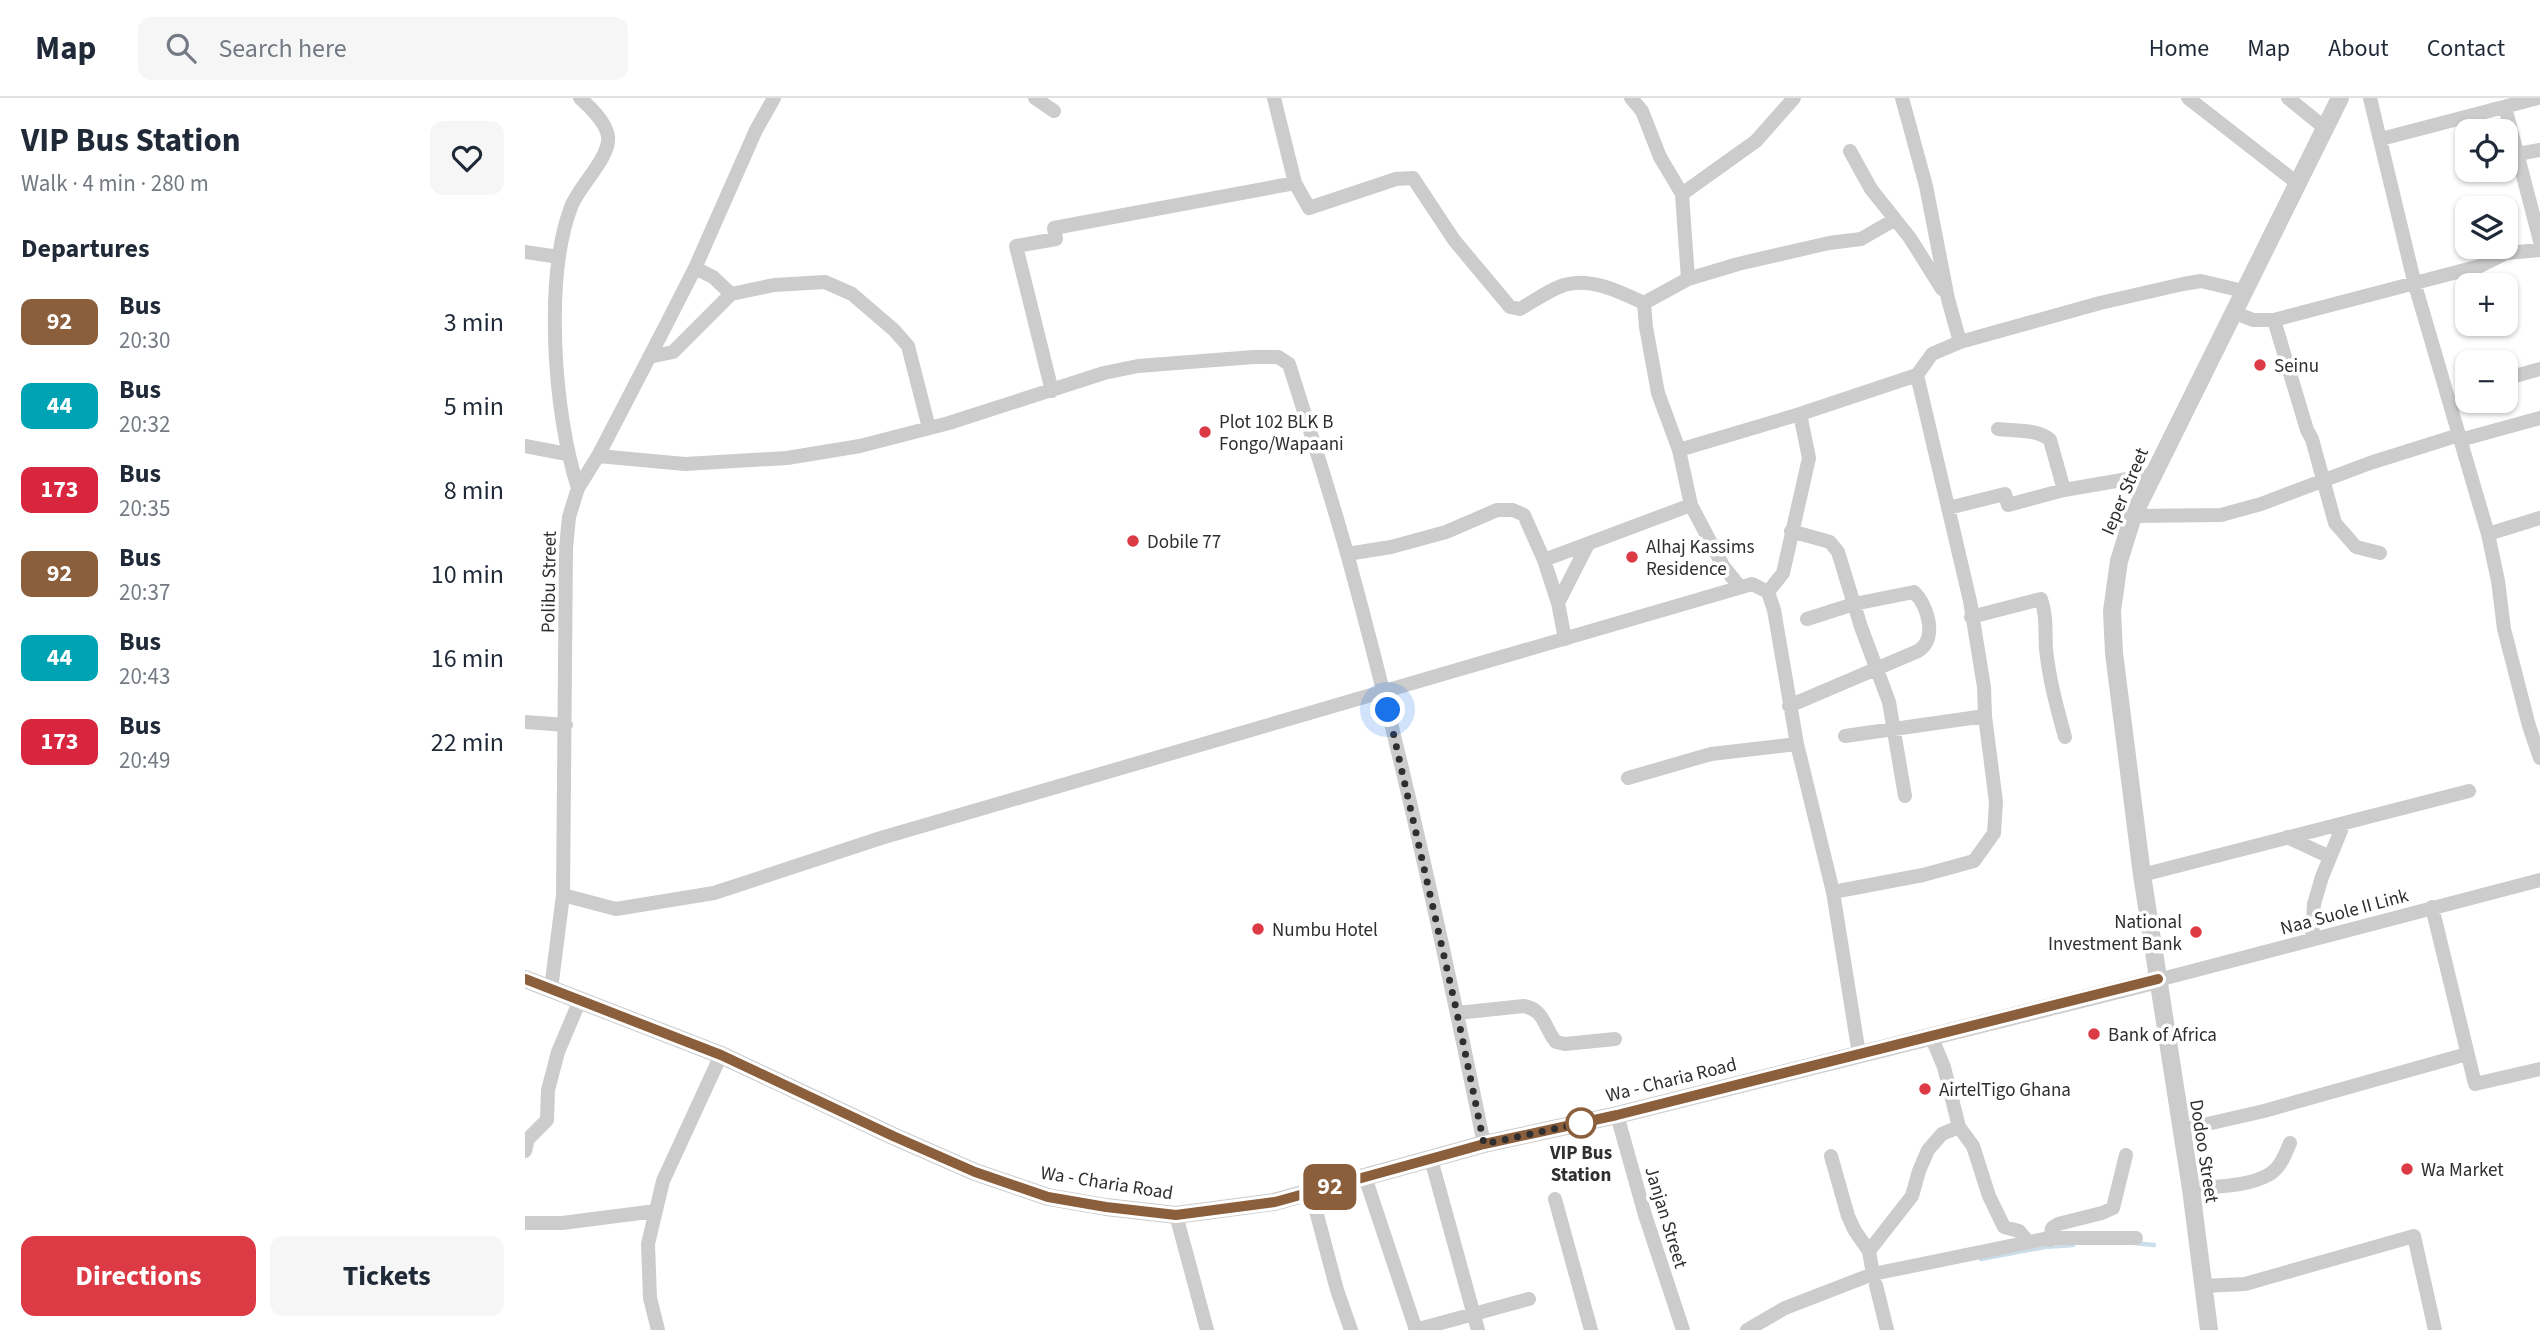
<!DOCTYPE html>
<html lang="en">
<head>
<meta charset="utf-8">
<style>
  body { margin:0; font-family:"Source Sans 3",sans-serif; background:#f6f6f7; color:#1f2937; height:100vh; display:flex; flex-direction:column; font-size:26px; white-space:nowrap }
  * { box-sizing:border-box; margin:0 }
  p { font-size:23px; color:#747a83 }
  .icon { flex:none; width:38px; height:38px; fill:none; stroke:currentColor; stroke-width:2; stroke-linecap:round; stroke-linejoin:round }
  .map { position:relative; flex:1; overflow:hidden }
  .panel { display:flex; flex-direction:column; background:#fff; width:525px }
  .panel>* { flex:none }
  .badge { padding:0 14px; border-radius:10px; font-size:24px; line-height:46px }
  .fabs { position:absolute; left:1930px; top:21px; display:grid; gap:14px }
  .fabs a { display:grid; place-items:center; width:63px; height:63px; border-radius:14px; background:#fff; box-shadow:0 2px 5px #0004; font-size:35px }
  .you { position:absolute; width:35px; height:35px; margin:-18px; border:5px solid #fff; border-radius:50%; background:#1a73e8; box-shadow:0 0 0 10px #1a73e833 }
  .map>.badge { position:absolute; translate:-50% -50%; box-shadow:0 0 0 4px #fff }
  h2 { padding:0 21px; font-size:26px; line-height:63px }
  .round { display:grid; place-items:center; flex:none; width:74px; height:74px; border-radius:14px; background:#f6f6f7 }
  .summary { display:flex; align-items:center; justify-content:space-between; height:119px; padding:0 21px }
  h1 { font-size:33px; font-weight:700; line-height:52px }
  .button { display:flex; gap:14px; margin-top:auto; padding:14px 21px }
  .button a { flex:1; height:80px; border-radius:14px; background:#dc3b46; color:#fff; font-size:28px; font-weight:700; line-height:80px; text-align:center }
  .button a+a { background:#f6f6f7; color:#1f2937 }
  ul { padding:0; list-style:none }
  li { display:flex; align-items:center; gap:21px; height:84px; padding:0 21px }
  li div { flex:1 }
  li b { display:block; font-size:26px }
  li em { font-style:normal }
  li .badge { min-width:77px; font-weight:700; text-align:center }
  header { display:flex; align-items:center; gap:42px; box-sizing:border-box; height:98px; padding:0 35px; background:#fff; border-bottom:2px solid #e0e1e3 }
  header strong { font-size:33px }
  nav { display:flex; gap:38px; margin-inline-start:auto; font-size:24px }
  .search { width:490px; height:63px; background:#f6f6f7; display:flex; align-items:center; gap:18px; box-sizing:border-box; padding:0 24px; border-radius:14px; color:#747a83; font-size:26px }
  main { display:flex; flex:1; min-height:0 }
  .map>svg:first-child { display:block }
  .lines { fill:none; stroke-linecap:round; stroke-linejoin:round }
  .stream { stroke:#cbdeea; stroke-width:4.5 }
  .minor { stroke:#ccc; stroke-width:14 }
  .tertiary { stroke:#ccc; stroke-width:18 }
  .line-casing { stroke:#fff; stroke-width:16 }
  .line { stroke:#8b5e3c; stroke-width:10 }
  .walk { stroke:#2f2f2f; stroke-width:7; stroke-dasharray:0 12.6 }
  .poi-dot { fill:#dc3b46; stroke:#fff; stroke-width:2.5 }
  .stop-dot { fill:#fff; stroke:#8b5e3c; stroke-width:3.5 }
  .labels { text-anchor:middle; stroke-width:7; stroke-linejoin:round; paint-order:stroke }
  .poi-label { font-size:19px; fill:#2f2f2f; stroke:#fff; text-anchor:start }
  .street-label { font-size:19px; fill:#2f2f2f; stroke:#fff }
  .stop-label { font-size:19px; font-weight:bold; fill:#2f2f2f; stroke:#fff }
</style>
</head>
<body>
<header>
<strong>Map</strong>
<div class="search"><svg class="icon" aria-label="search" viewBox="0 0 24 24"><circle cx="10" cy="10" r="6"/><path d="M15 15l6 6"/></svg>Search here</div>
<nav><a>Home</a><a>Map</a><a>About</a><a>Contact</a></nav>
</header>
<main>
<section class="panel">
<div class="summary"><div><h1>VIP Bus Station</h1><p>Walk · 4 min · 280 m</p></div><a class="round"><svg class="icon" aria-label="heart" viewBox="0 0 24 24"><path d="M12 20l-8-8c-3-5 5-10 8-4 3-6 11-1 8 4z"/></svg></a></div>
<h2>Departures</h2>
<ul>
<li><span class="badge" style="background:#8b5e3c;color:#fff">92</span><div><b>Bus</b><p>20:30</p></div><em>3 min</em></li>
<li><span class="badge" style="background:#00a3b4;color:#fff">44</span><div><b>Bus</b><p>20:32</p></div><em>5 min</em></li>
<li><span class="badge" style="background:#d7263d;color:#fff">173</span><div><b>Bus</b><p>20:35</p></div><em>8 min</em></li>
<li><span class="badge" style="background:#8b5e3c;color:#fff">92</span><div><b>Bus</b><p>20:37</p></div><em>10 min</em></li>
<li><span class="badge" style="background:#00a3b4;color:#fff">44</span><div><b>Bus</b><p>20:43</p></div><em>16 min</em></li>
<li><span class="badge" style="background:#d7263d;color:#fff">173</span><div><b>Bus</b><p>20:49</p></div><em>22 min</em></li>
</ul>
<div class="button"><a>Directions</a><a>Tickets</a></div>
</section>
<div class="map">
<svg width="2015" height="1232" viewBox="0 0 2015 1232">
  <rect width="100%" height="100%" fill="#fff"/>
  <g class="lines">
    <path class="stream" d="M 1609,1145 L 1629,1147
      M 1456,1161 L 1520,1149 L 1548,1147"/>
    <path class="minor" d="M 510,0 L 529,13
      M 749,0 L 770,85
      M 1106,0 L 1117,13 L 1135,59 L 1157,96
      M 1377,0 L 1401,88 L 1423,201 L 1435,244 L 1575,205 L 1658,186 L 1676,183 L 1718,193
      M 1663,0 L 1772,85
      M 1763,0 L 1800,30
      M 1845,0 L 1890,187 L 1963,436 L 1973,483 L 1979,531 L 2004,628 L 2015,660
      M 1980,9 L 2015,143
      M 1856,41 L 2013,0
      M 1325,53 L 1346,91 L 1385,140 L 1417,191
      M 1993,56 L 2015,52
      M 0,154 L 34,159
      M 170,170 L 188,179 L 206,196 L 249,187 L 300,184 L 327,196 L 369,232 L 383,248 L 404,330
      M 1163,181 L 1213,166 L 1304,145 L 1336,141 L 1369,122
      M 1119,205 L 1163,181 L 1157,96 L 1231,43 L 1269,0
      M 1708,214 L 1728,222 L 1749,222 L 1955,168 L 1981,155 L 2015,152
      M 1749,222 L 1782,332 L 1787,341 L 1810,425 L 1831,449 L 1855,455
      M 124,259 L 148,254 L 206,196
      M 1983,280 L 2015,271
      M 527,293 L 491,148 L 531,141 L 529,130 L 770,85 L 784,110 L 871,81 L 888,80 L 929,142 L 985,209 L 995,211 C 1009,203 1024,192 1039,187 C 1066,179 1095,194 1119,205 L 1121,229 L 1133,295 L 1154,352 L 1166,407 L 1198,468 L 1215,489
      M 1473,331 C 1489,333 1513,331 1525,342 L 1539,392
      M 1935,342 L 2015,320
      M 0,348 L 42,356
      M 1154,352 L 1275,316 L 1392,277 L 1407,256 L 1435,244
      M 73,358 L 160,366 L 262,360 L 335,348 L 424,325 L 579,275 L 613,268 L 729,259 L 753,259 L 764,266 C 784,330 805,394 823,459 C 876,652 919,850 959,1046
      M 53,390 C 29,317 19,181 46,109 C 53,89 86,59 83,38 C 81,24 65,9 55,0
      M 1423,410 L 1480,396 L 1483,407 L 1539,392 L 1626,377
      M 1608,418 L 1696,417 L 1736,406 L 1845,365 L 1934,337
      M 1266,433 L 1305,444 L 1313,454 L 1336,529 L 1364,604 L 1380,698
      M 1963,436 L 2015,420
      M 822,456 L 866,449 L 921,434 L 972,412 L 988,412 L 999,417 L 1019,462
      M 1243,494 L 1258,475 L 1284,360 L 1275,316
      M 1033,505 L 1063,446
      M 1446,519 L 1516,501 C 1522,518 1520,533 1521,551 C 1524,581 1532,610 1540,639
      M 1040,541 L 1033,505 L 1019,462 L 1166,407
      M 1264,608 L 1393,553 C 1413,541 1403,508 1389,494 L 1329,506 L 1282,521
      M 0,624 L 41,627
      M 1320,638 L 1460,618
      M 1103,680 L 1186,656 L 1272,646
      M 1762,739 L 1805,759
      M 1617,777 L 1944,693
      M 1308,794 L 1398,777 L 1449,763 L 1469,735 L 1471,704 L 1460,618 L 1459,589 L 1445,503 L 1392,277
      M 38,797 L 91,811 L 189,795 L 356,740 L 1227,486 L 1243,494 L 1249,512 L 1272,646 L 1308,794 L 1334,956
      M 1907,809 L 1950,986 L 2015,971
      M 1787,841 L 1789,806 L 1797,779 L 1819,725
      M 1633,882 L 2015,782
      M 26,891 L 38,797 L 41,450 L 44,419 L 53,390 L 73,358 L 141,227 L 170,170 L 231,32 L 249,0
      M 932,915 L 999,908 C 1020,912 1019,930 1031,944 L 1040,946 L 1090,941
      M 1406,938 L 1419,969 L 1434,1029 L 1448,1048 L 1464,1098 L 1479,1129 L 1494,1133 L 1503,1144
      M 1092,1017 L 1120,1117 L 1158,1232
      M 1656,1032 L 1739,1013 L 1942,956
      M 0,1053 L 3,1041 L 22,1022 L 23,992 L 33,954 L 55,902
      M 1306,1058 L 1323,1118 L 1330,1133 L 1344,1153 L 1348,1176
      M 906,1061 L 953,1232
      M 840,1079 L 891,1232
      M 1666,1091 C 1689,1088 1722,1089 1743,1077 C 1755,1071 1760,1057 1765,1045
      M 786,1094 L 812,1192 L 826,1232
      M 1030,1101 L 1066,1232
      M 651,1117 L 682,1232
      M 0,1125 L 37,1125 L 131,1113
      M 1525,1142 L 1527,1130 L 1533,1126 L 1577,1115 L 1588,1110 L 1601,1057
      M 1344,1153 L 1387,1098 L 1394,1073 L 1403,1052 L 1417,1036 L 1434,1029
      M 1351,1187 L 1362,1232
      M 1677,1188 L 1720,1186 L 1889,1138 L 1910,1232
      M 133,1232 L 125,1200 L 123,1146 L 138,1083 L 196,957
      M 890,1232 L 1004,1201
      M 1222,1232 L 1260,1210 L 1348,1176 L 1524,1140 L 1611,1140"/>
    <path class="tertiary" d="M 0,881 L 196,957 L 368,1038 L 450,1074 L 523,1099 L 581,1109 L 651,1117 L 749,1104 L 959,1046 L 1092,1017 L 1633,882
      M 1684,1232 L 1666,1091 L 1617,777 L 1589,555 L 1587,513 L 1594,463 L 1608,418 L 1815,0"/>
  </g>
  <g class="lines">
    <defs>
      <path id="line" d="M 0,881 L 196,957 L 368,1038 L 450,1074 L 523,1099 L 581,1109 L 651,1117 L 750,1104 L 959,1046 L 1092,1017 L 1633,881"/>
    </defs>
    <use href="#line" class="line-casing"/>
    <use href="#line" class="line"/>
    <path class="walk" d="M 863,612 L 932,915 L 959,1046 L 1066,1023 L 1056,1025"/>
  </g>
  <g class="poi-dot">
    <circle cx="1735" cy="267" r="7"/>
    <circle cx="680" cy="334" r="7"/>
    <circle cx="608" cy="443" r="7"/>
    <circle cx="1107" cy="459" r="7"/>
    <circle cx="733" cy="831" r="7"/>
    <circle cx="1671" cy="834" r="7"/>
    <circle cx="1569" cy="936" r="7"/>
    <circle cx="1400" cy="991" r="7"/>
    <circle cx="1882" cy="1071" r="7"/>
  </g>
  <circle class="stop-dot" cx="1056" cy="1025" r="14"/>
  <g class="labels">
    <g class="poi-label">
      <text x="1749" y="274">Seinu</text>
      <text x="694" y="330">Plot 102 BLK B<tspan x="694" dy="22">Fongo/Wapaani</tspan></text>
      <text x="622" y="450">Dobile 77</text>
      <text x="1121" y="455">Alhaj Kassims<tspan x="1121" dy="22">Residence</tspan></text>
      <text x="1657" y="830" text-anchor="end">National<tspan x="1657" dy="22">Investment Bank</tspan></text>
      <text x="747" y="838">Numbu Hotel</text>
      <text x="1583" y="943">Bank of Africa</text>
      <text x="1414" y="998">AirtelTigo Ghana</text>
      <text x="1896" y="1078">Wa Market</text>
    </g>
    <g class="street-label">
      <text transform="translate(1599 393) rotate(-67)" y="7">Ieper Street</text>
      <text transform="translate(23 484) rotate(-89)" y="7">Polibu Street</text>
      <text transform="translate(1819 813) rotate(-15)" y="7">Naa Suole II Link</text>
      <text transform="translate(1146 981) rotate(-14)" y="7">Wa - Charia Road</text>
      <text transform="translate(1680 1053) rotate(81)" y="7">Dodoo Street</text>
      <text transform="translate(582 1084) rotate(9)" y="7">Wa - Charia Road</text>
      <text transform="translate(1142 1119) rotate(73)" y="7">Janjan Street</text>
    </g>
    <g class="stop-label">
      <text x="1056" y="1061">VIP Bus<tspan x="1056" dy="22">Station</tspan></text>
    </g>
  </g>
</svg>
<div class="fabs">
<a><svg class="icon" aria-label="locate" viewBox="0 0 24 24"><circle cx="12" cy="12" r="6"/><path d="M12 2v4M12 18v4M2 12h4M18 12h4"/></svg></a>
<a><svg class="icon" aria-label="layers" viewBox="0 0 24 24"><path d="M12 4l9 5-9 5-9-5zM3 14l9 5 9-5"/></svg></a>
<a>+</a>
<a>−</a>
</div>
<div class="you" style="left:863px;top:612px"></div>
<b class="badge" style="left:805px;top:1089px;background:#8b5e3c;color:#fff">92</b>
</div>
</main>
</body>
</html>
